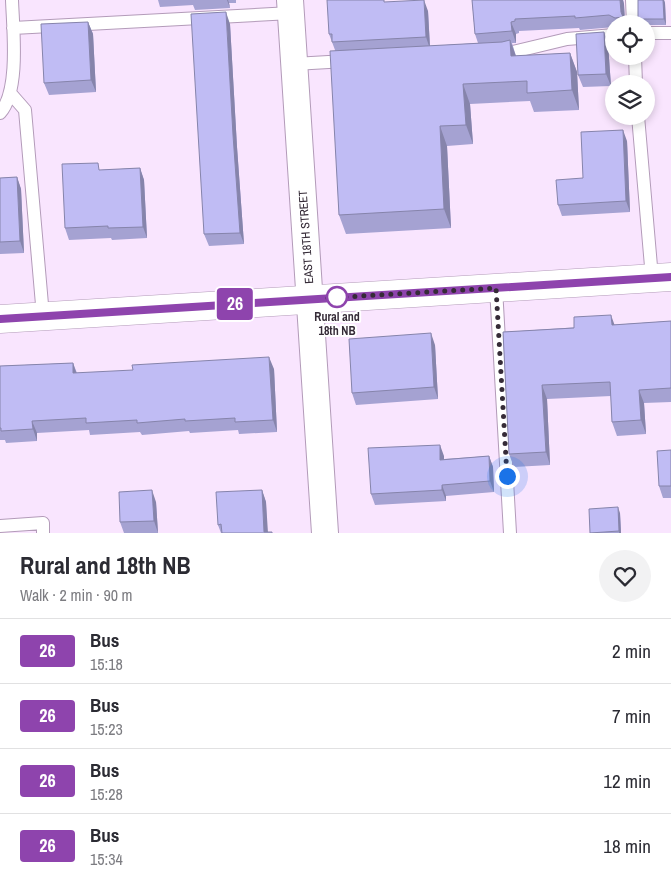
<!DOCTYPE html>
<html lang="en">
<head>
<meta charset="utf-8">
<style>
  body { margin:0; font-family:"Archivo Narrow",sans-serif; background:#f2f2f3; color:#2b2b33; height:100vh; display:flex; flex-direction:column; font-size:19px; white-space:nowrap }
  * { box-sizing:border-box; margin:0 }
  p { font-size:16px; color:#7c7c81 }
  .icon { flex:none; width:28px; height:28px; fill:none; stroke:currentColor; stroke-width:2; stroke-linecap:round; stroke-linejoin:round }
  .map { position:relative; height:533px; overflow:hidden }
  .panel { display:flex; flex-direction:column; background:#fff; flex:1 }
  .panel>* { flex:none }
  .badge { padding:0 10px; border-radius:4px; font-size:18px; line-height:32px }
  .buttons { position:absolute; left:605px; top:15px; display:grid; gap:10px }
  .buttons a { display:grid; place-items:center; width:50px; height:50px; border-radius:50%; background:#fff; box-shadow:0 2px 8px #0003; font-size:25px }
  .you { position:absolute; width:25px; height:25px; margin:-12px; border:4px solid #fff; border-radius:50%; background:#1a73e8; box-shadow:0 0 0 8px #1a73e833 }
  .map>.badge { position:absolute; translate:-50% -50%; box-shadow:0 0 0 2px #fff }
  .round { display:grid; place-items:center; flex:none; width:52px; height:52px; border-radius:26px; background:#f2f2f3 }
  .head { display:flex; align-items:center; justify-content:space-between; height:85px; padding:0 20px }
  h1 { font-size:24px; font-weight:700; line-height:38px }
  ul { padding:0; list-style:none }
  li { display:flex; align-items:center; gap:15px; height:65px; padding:0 20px; border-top:1px solid #e1e1e2 }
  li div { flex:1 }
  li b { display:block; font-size:19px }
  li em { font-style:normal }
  li .badge { min-width:55px; font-weight:700; text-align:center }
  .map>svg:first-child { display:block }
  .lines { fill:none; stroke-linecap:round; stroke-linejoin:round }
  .service-casing { stroke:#b39bb9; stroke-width:14 }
  .minor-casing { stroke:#b39bb9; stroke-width:28 }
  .secondary-casing { stroke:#b39bb9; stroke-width:29 }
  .service { stroke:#fff; stroke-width:12 }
  .minor { stroke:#fff; stroke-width:26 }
  .secondary { stroke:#fff; stroke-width:28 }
  .wall { fill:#a5a2d2 }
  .shaded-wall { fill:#8684ab }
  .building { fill:#c0bcf4; stroke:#8684ab }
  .line-casing { stroke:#fff; stroke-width:11 }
  .line { stroke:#8e44ad; stroke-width:8 }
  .walk { stroke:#352b37; stroke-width:5; stroke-dasharray:0 9 }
  .stop-dot { fill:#fff; stroke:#8e44ad; stroke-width:2.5 }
  .labels { text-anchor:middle; stroke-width:4; stroke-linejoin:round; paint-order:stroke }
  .street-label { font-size:12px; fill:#352b37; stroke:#fff }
  .stop-label { font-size:12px; font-weight:bold; fill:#352b37; stroke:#fff }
</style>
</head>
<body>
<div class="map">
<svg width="671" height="533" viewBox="0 0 671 533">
  <rect width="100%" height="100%" fill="#f9e5fe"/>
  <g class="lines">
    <defs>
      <path id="service" d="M 632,0 L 633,24
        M 13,28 L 291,13
        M 646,33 L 671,33
        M 499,53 L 509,53 L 567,39 L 614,35
        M 635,56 L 636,84
        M 294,64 L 346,61
        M 11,94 L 25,110 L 43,316
        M 0,113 C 20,91 13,29 12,0
        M 638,116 L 652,278
        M 496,288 L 510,533
        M 0,526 L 43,523 L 43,533"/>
      <path id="minor" d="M 290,0 L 325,533"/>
      <path id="secondary" d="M 0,319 L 671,277"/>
    </defs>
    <use href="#service" class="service-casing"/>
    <use href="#minor" class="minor-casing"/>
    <use href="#secondary" class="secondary-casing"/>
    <use href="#service" class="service"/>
    <use href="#minor" class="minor"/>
    <use href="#secondary" class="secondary"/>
  </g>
  <path class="wall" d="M 158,0 L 236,0 L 236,3 L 229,3 L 230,8 L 195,10 L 193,5 L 160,7 Z
    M 472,0 L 623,0 L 624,4 L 625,24 L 614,24 L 614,27 L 580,30 L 579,28 L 519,31 L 519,33 L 516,34 L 516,43 L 512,43 L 516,56 L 570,53 L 577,72 L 579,110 L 534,112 L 530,101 L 470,104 L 473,144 L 447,146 L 451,228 L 346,234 L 339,215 L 335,50 L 329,34 L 387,2 L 428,11 L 430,46 L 478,43 L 475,34 Z
    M 638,0 L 664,0 L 665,3 L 666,25 L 646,25 L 646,24 L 639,24 L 638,21 Z
    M 88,22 L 93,34 L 96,92 L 49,95 L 44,83 Z
    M 230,24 L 237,147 L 244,244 L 209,246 L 204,234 Z
    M 604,32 L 608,44 L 611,86 L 583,87 L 578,75 Z
    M 627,141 L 630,212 L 562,216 L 558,205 L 583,178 Z
    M 140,168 L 144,180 L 147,238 L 112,240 L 111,238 L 69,240 L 65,228 L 101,170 Z
    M 17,177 L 21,189 L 24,253 L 0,254 L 0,178 Z
    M 671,321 L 671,402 L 644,403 L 646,434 L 617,436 L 612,422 L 611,396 L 547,399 L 550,465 L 514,467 L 509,454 L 503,332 Z
    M 435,345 L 438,399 L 356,405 L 352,393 Z
    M 73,363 L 77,373 L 274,369 L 277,432 L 239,434 L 238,430 L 190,433 L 189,431 L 142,435 L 140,432 L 90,435 L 89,430 L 37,433 L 37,441 L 6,443 L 5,440 L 0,440 L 0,366 Z
    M 671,450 L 671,498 L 663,498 L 659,486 Z
    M 444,456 L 444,459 L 489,456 L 493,467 L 494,492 L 446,496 L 446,501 L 375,505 L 371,494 Z
    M 262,490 L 266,502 L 267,532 L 273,533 L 221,533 L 218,525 Z
    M 156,502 L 158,533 L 124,533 L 120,522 Z
    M 620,513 L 621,533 L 590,533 Z"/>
  <path class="shaded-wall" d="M 227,0 L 228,0 L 229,3 L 230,8 Z
    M 424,0 L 428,11 L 430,49 L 426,37 Z
    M 620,0 L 623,0 L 624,4 L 625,23 L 621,12 Z
    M 663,0 L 664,0 L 665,3 L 666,25 L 664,19 Z
    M 226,12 L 230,24 L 237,147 L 244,244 L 240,233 L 233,135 Z
    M 88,22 L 93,34 L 96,92 L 91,80 Z
    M 511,22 L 516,34 L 516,43 L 512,31 Z
    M 604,32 L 608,44 L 611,86 L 606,74 Z
    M 510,40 L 517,59 L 511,56 Z
    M 570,53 L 577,72 L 579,110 L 572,90 Z
    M 463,84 L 470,104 L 473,144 L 466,125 Z
    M 440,126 L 447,146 L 451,228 L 444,209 Z
    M 623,130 L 627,141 L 630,212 L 626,201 Z
    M 140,168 L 144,180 L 147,238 L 143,227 Z
    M 17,177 L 21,189 L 24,253 L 20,241 Z
    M 611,315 L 616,329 L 612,325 Z
    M 431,333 L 435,345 L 438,399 L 434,387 Z
    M 269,357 L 274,369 L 277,432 L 273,420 Z
    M 73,363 L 77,375 L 73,373 Z
    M 542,385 L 547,399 L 550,465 L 546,452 Z
    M 639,390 L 644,403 L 646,434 L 641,420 Z
    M 32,421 L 37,433 L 37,441 L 33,429 Z
    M 440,445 L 444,456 L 444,471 L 440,460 Z
    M 489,456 L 493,467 L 494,492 L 490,481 Z
    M 442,485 L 446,496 L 446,501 L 442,490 Z
    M 152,490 L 156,502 L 158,533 L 154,521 Z
    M 262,490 L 266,502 L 268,533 L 264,533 Z
    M 618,507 L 620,513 L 621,533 L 619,533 L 619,531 Z"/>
  <path class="building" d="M 327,0 L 384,0 L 384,2 L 424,0 L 426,37 L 332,42 L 332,34 L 329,34 Z
    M 472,0 L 620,0 L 621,12 L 623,17 L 615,18 L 609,15 L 575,18 L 575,16 L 515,19 L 515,21 L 511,22 L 512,31 L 475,34 Z
    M 638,0 L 663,0 L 664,19 L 644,19 L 638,21 Z
    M 226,12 L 233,135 L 240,233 L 204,234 L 191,14 Z
    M 88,22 L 91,80 L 44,83 L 41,24 Z
    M 604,32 L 606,74 L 578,75 L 576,34 Z
    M 510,40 L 511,56 L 570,53 L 572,90 L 527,93 L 527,81 L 463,84 L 466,125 L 440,126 L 444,209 L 339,215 L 330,51 L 502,42 Z
    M 623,130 L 626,201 L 558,205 L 556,180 L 583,178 L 581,132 Z
    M 98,163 L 99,170 L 140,168 L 143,227 L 108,228 L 108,226 L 65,228 L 62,164 Z
    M 17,177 L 20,241 L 0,242 L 0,178 Z
    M 611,315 L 612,325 L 671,321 L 671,388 L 639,390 L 641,420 L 612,422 L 610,382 L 542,385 L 546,452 L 509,454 L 503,332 L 574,328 L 574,317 Z
    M 431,333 L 434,387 L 352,393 L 349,339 Z
    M 269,357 L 273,420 L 235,422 L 235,418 L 185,421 L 185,419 L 137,423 L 137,420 L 86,423 L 86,418 L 32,421 L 33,429 L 1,431 L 1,428 L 0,428 L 0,366 L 73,363 L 73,373 L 133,370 L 132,365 Z
    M 440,445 L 440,460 L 489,456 L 490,481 L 442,485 L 442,490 L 371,494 L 368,448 Z
    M 671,450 L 671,486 L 659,486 L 657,451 Z
    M 152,490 L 154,521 L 120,522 L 119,492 Z
    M 262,490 L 264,532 L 272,532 L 272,533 L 222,533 L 221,524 L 218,525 L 216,492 Z
    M 618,507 L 619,531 L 590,533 L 589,509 Z"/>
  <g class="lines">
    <defs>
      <path id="line" d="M 0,319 L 671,277"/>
    </defs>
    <use href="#line" class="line-casing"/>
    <use href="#line" class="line"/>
    <path class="walk" d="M 337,297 L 328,298 L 496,288 L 507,476"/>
  </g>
  <circle class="stop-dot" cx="337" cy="297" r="10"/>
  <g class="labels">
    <g class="street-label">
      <text transform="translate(306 237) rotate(-94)" y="4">EAST 18TH STREET</text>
    </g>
    <g class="stop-label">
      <text x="337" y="321">Rural and<tspan x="337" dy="14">18th NB</tspan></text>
    </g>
  </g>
</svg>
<div class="buttons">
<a><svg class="icon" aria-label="locate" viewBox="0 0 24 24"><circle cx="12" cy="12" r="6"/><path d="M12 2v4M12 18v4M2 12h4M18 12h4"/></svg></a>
<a><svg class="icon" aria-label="layers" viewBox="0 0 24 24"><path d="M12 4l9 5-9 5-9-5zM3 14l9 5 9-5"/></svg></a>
</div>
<div class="you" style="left:507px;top:476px"></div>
<b class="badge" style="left:235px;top:304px;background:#8e44ad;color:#fff">26</b>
</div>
<section class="panel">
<div class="head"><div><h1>Rural and 18th NB</h1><p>Walk · 2 min · 90 m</p></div><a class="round"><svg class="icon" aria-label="heart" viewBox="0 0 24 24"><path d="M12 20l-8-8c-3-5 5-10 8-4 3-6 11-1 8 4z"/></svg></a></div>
<ul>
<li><span class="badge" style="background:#8e44ad;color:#fff">26</span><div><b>Bus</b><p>15:18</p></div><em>2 min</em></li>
<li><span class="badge" style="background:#8e44ad;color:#fff">26</span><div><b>Bus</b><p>15:23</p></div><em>7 min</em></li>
<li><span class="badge" style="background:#8e44ad;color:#fff">26</span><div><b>Bus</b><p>15:28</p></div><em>12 min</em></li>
<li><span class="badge" style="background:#8e44ad;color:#fff">26</span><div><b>Bus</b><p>15:34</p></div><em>18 min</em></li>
</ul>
</section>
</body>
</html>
